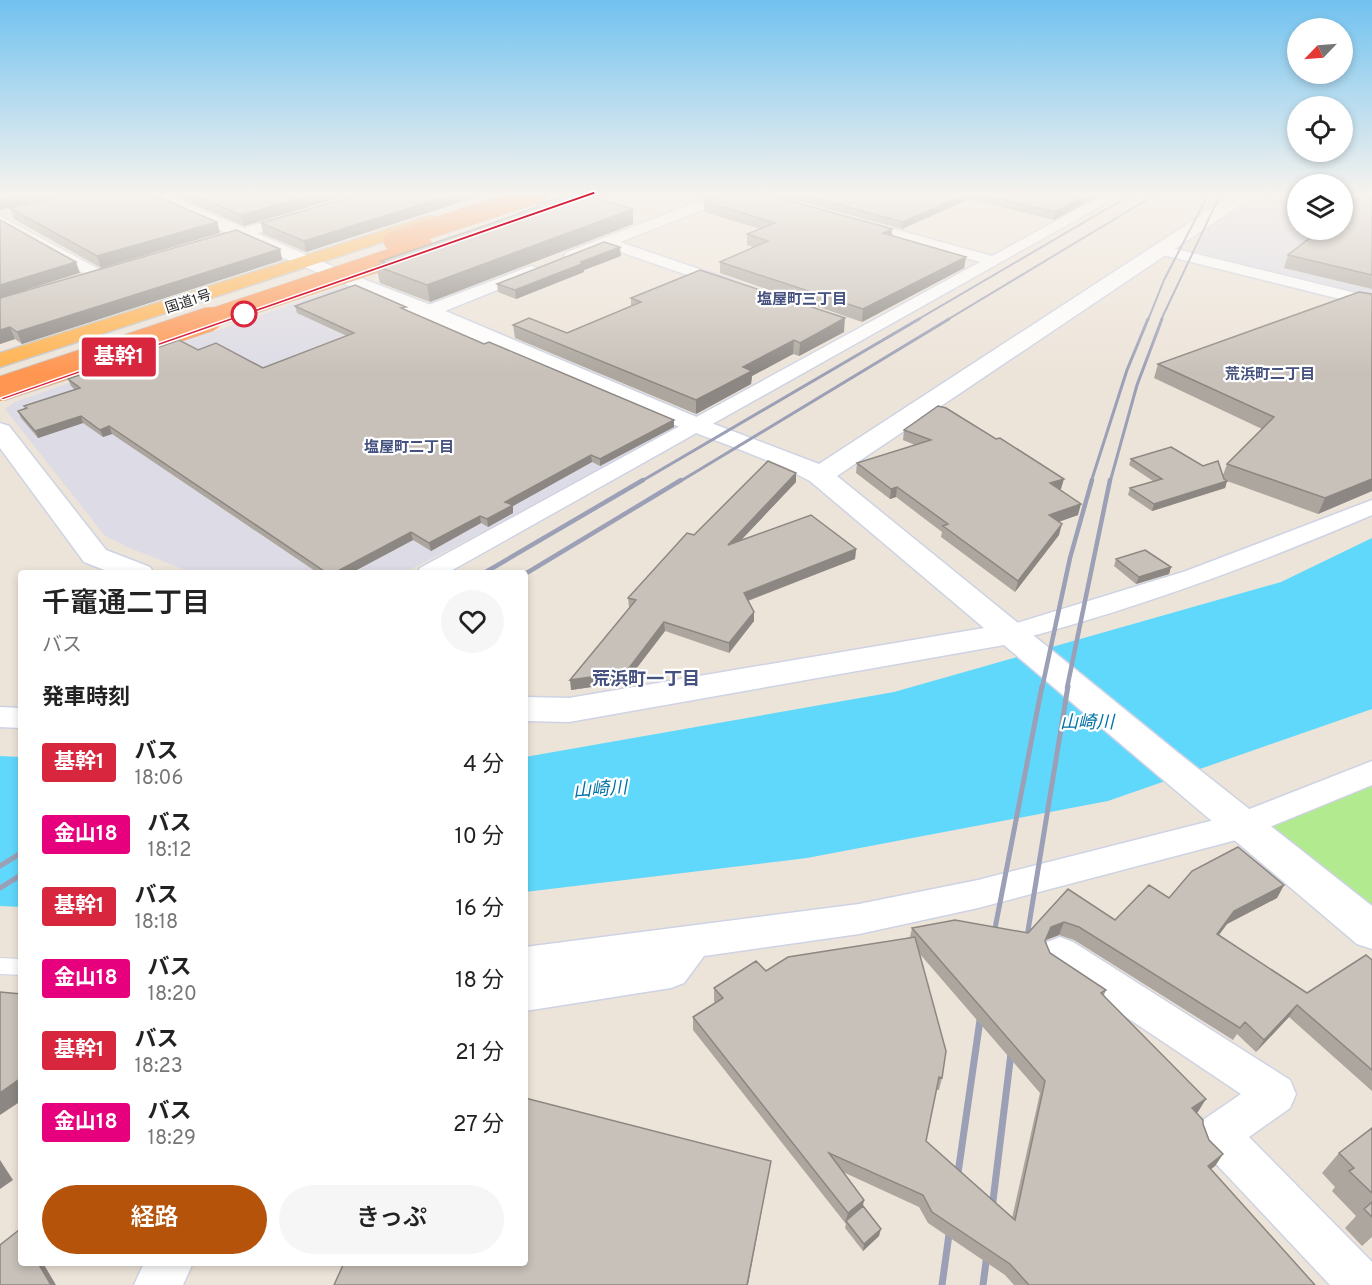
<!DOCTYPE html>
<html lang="ja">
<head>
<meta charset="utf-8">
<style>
  body { margin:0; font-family:Overpass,"Noto Sans JP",sans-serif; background:#f6f6f6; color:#222; height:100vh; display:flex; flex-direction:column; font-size:22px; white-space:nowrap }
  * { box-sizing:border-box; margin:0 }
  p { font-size:20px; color:#767676 }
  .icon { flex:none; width:33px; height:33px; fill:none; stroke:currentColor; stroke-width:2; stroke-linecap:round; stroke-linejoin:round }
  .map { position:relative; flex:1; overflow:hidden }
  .side { position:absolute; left:18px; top:570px; width:510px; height:696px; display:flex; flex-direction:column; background:#fff; border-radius:6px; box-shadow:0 3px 9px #0003 }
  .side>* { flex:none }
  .badge { padding:0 12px; border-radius:4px; font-size:21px; line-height:39px }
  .needle { width:39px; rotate:245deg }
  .tools { position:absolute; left:1287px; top:18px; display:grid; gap:12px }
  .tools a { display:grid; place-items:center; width:66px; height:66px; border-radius:50%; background:#fff; box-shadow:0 3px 9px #0003; font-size:30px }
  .map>.badge { position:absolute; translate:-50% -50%; box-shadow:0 0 0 3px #fff }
  h2 { padding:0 24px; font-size:22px; line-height:54px }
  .round { display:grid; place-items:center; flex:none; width:63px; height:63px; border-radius:32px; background:#f6f6f6 }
  .headline { display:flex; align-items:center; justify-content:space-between; height:102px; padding:0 24px }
  h1 { font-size:28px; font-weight:600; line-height:45px }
  .button { display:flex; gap:12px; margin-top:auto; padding:12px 24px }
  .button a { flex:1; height:69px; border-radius:36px; background:#b45309; color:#fff; font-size:24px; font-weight:600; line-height:69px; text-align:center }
  .button a+a { background:#f6f6f6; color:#222 }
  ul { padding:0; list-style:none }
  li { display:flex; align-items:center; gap:18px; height:72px; padding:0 24px }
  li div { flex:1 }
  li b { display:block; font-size:22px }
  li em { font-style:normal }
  li .badge { min-width:66px; font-weight:700; text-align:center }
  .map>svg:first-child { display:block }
  .industrial { fill:#dddbe5 }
  .green { fill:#b1ea8f }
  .water { fill:#60d8fc }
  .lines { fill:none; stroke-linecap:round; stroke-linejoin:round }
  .service-casing { stroke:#ced3e4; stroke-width:2 }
  .minor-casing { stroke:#ced3e4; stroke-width:3 }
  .tertiary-casing { stroke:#ced3e4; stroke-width:3 }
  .trunk-casing { stroke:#c7c7c7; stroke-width:3 }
  .service { fill:#fff; fill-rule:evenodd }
  .minor { fill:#fff; fill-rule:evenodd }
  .tertiary { fill:#fff; fill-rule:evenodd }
  .trunk { fill:#ffb24f; fill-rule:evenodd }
  .rail-far4 { stroke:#9ba0b6; stroke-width:2 }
  .rail-far3 { stroke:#9ba0b6; stroke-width:3 }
  .rail-far2 { stroke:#9ba0b6; stroke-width:4.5 }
  .rail-far1 { stroke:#9ba0b6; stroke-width:5 }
  .rail { stroke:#9ba0b6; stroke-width:7 }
  .motorway-bridge-far1-casing { stroke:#c7c7c7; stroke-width:20; stroke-linecap:butt }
  .motorway-bridge-casing { stroke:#c7c7c7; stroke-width:26; stroke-linecap:butt }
  .motorway-bridge-far1 { stroke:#ff9652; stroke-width:19 }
  .motorway-bridge { stroke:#ff9652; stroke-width:24 }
  .wall { fill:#aca69f; fill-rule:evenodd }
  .shaded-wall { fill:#8c8782 }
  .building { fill:#c8c1b9; stroke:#8c8782; stroke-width:1.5 }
  .line { fill:#d7263d; stroke:#fff; stroke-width:1.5 }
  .stop-dot { fill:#fff; stroke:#d7263d; stroke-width:3 }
  .labels { text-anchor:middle; stroke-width:4.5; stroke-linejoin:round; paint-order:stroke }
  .far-street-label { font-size:14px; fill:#292929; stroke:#fff }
  .far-neighbourhood-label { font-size:15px; font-weight:bold; fill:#45517e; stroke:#fff }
  .neighbourhood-label { font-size:18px; font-weight:bold; fill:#45517e; stroke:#fff }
  .water-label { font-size:18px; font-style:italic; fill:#0073a6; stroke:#fff }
</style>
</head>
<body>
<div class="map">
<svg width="1372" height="1285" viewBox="0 0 1372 1285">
  <rect width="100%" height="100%" fill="#ede4d9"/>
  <path class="industrial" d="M 1257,193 L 1297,193 L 1298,230 L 1342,230 L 1343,193 L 1372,193 L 1372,299 L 1194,256 L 1208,225 Z
    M 346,285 L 683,426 L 404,573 L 193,573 L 127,547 L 105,536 L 5,409 L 15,402 Z"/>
  <path class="green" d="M 1372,772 L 1372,931 L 1240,826 Z"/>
  <path class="water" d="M 1372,538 L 1372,709 L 1108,801 L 807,858 L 525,892 L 525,757 L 894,692 L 1281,582 Z
    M 0,756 L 21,757 L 21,907 L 0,906 Z"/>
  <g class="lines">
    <defs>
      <path id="service" d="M 0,958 L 21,959 L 21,975 L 0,974 Z"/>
      <path id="minor" d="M 721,193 L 740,193 L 738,196 L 620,242 L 734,281 L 736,284 L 734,287 L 722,287 L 606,247 L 572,260 L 564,255 L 567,252 Z
        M 1107,193 L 1124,193 L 447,573 L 417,573 L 420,568 L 980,262 L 851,226 L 849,223 L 851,220 L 861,220 L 992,256 Z
        M 295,213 L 302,217 L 300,220 L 217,246 L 209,241 L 212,238 Z
        M 0,216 L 106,273 L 108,276 L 100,281 L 94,279 L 0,226 Z
        M 1160,245 L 1372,297 L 1372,307 L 1155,253 L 1152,250 L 1155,247 Z
        M 531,266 L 537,268 L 539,271 L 537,274 L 435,315 L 423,315 L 420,311 L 423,307 Z
        M 1372,500 L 1372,515 C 1255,565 1136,609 1013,641 L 1004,639 L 1000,633 L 1004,627 L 1186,571 Z
        M 0,707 L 21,708 L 21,728 L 0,727 Z
        M 1372,761 L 1372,785 L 1240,839 L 978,908 L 859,934 L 704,956 L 684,983 L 671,988 L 525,1011 L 525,947 L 859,904 L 978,880 L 1234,815 Z
        M 1060,937 L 1073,942 L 1290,1080 L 1296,1094 L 1290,1108 L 1249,1137 L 1372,1262 L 1372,1285 L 1330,1285 L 1203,1150 L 1197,1135 L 1203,1120 L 1241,1094 L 1047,964 L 1042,953 L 1047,942 Z
        M 144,1263 L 193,1263 L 183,1285 L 134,1285 Z"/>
      <path id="tertiary" d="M 142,193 L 163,193 L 353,275 L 436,307 L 706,421 L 819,464 L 1235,193 L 1254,193 L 1252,197 L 837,476 L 1177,752 L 1372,906 L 1372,949 L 1357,944 L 1004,645 L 569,722 L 525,721 L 525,697 L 569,698 L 984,628 L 810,481 C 756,452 695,435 639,410 C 474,338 308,270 144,197 Z
        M 0,423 L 9,426 L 106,550 L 150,567 L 154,573 L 112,573 L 84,562 L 0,448 Z"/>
      <path id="trunk" d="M 579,193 L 602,193 L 600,197 L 551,214 L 539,214 L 536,210 L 539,206 Z
        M 429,216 L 435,217 L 438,221 L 435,225 L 0,367 L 0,353 Z"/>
    </defs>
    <use href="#service" class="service-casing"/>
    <use href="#minor" class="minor-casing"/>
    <use href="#tertiary" class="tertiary-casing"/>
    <use href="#trunk" class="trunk-casing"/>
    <use href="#service" class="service"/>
    <use href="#minor" class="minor"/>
    <use href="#tertiary" class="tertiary"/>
    <use href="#trunk" class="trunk"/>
    <path class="rail-far4" d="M 917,320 L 1134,193
      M 947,320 L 1158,193
      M 1148,320 L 1164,280 L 1209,193
      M 1161,320 L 1221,193"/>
    <path class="rail-far3" d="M 640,482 L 919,319
      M 679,482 L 949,319
      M 1091,482 L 1127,370 L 1148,319
      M 1110,482 L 1137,385 L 1162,319"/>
    <path class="rail-far2" d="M 484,573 L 643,480
      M 525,574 L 681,480
      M 1042,688 L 1070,558 L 1092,480
      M 1067,688 L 1110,480"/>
    <path class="rail-far1" d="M 0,866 L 21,853
      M 0,888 L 21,875
      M 992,944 L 1042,686
      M 1025,949 L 1068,686"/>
    <path class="rail" d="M 956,1187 L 982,1006
      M 991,1217 L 1012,1045
      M 942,1285 L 951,1220
      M 983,1285 L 988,1247"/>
    <defs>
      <path id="motorway-bridge-far1" d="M 393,241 L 539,193
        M 206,320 L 424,247"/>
      <path id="motorway-bridge" d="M 0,389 L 210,319"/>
    </defs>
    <use href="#motorway-bridge-far1" class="motorway-bridge-far1-casing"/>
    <use href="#motorway-bridge" class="motorway-bridge-casing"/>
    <use href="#motorway-bridge-far1" class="motorway-bridge-far1"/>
    <use href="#motorway-bridge" class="motorway-bridge"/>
  </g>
  <path class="wall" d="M 168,193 L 356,193 L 244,226 Z
    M 365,193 L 489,193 L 306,252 L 263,234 L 261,223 Z
    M 685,193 L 716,193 L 702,198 Z
    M 769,193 L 1103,193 L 1054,220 L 969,199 L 902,229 Z
    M 1372,193 L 1372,289 L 1284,268 L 1288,255 Z
    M 704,201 L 892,229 L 892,236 L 966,257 L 964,268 L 862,322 L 720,273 L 720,262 L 753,247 L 747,245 L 747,234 L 760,229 L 704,212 Z
    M 538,204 L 633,209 L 633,224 L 430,302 L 380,283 L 376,266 L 382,264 L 381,261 L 496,222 L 538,206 Z
    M 10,208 L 217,222 L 220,233 L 101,268 L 14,219 Z
    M 280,249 L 282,260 L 22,344 L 15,339 L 0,344 L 0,298 Z
    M 621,256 L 584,270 L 584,272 L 516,299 L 498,292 L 497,284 Z
    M 1359,292 L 1372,491 L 1318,514 L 1227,481 L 1225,488 L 1152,511 L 1128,495 L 1130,488 L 1153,481 L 1129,465 L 1131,459 L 1203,466 L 1223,475 L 1227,464 L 1262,429 L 1154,378 L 1158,364 Z
    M 631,298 L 844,332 L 799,356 L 793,354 L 752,376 L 751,384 L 696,414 L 515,338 L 513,325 L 567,333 L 631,306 Z
    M 295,306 L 406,311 L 674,427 L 600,466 L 592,462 L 513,506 L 513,513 L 488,527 L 481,523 L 431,551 L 413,540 L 351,573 L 318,573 L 112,434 L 103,437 L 83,423 L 38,438 L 21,418 L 18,411 L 25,408 L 24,406 L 75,390 L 71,386 L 68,379 L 198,350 L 263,368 L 347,336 L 297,313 Z
    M 904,430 L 1061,489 L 1060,490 L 1078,515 L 1059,522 L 1059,535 L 1015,592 L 941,537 L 942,532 L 896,497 L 890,499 L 856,473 L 857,463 L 915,445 L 903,440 Z
    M 796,482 L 741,540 L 856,549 L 855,559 L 748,601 L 754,612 L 754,621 L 729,653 L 665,631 L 626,682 L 571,690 L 630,607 L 629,607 L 628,598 L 694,535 Z
    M 1116,559 L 1171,567 L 1169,574 L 1136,584 L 1114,566 Z
    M 1284,885 L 1277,898 L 1227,924 L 1219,935 L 1307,993 L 1372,960 L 1372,1091 L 1289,1017 L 1256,1052 L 1237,1034 L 1233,1040 L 1074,940 L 1059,935 L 1046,940 L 1045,942 L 1050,953 L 1106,990 L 1104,995 L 1198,1112 L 1196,1113 L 1203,1124 L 1209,1140 L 1223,1154 L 1215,1166 L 1210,1169 L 1315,1285 L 1014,1285 L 1005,1275 L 928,1223 L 919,1207 L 843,1172 L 864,1200 L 863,1206 L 879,1236 L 863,1251 L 845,1228 L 846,1224 L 693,1030 L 693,1017 L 715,1003 L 714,1001 L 714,988 L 766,971 L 910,937 L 912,928 L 1028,933 L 1068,889 L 1115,920 L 1169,898 ZM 919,953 L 1040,1093 L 1012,1218 L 926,1141 L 936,1090 L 939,1090 L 942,1078 Z
    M 1372,1128 L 1372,1237 L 1362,1246 L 1345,1228 L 1356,1216 L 1332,1191 L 1335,1187 L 1322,1173 L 1339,1153 Z"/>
  <path class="shaded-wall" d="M 25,193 L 70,193 L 0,210 L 0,199 Z
    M 319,193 L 356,193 L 244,226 L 241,215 Z
    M 457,193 L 489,193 L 306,252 L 304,241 Z
    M 702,193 L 716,193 L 702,198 Z
    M 968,193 L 970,193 L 969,199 L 902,229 L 903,222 Z
    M 1092,193 L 1103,193 L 1054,220 L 1055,212 Z
    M 633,209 L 633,224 L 430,302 L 427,285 Z
    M 217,222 L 220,233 L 101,268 L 97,256 Z
    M 892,229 L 891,240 L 883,233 Z
    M 620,247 L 621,256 L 584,270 L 584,272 L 516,299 L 515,290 L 581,262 Z
    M 280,249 L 282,260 L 22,344 L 17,332 Z
    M 966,257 L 964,268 L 862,322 L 863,309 Z
    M 76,262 L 80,273 L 0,298 L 0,285 Z
    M 845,318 L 844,332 L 799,356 L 800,343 Z
    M 10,327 L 15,339 L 0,344 L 0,330 Z
    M 794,340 L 793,354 L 752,376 L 751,384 L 696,414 L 696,400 L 743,367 Z
    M 81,416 L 83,423 L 38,438 L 35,431 Z
    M 674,420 L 674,427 L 600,466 L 600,459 Z
    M 109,426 L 112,434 L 103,437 L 100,430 Z
    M 591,455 L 592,462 L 513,506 L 513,513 L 488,527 L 487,519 L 505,502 Z
    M 796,473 L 796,482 L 728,554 L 728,545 Z
    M 1064,479 L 1061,489 L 1047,494 L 1050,483 Z
    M 1372,479 L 1372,491 L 1318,514 L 1325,498 Z
    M 1227,481 L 1225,488 L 1152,511 L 1154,504 Z
    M 897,487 L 896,497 L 890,499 L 891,489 Z
    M 1081,504 L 1078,515 L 1046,526 L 1049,515 Z
    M 480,516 L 481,523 L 431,551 L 429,543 Z
    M 1062,524 L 1059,535 L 1015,592 L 1018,581 Z
    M 411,532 L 413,540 L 351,573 L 334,573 Z
    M 856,549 L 855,559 L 744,602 L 744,593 Z
    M 1171,567 L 1169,574 L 1136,584 L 1139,577 Z
    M 754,612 L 754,621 L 729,653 L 729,643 Z
    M 664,622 L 665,631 L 626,682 L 571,690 L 570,680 Z
    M 1284,885 L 1277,898 L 1227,924 L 1210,947 L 1217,934 L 1234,911 Z
    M 1064,922 L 1059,935 L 1046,940 L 1040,954 L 1051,927 Z
    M 1297,1005 L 1289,1017 L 1256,1052 L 1264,1040 Z
    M 21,1078 L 21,1101 L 0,1115 L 0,1093 Z
    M 1206,1099 L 1198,1112 L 1185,1120 L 1192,1108 Z
    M 1223,1154 L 1215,1166 L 1200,1178 L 1208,1166 Z
    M 0,1160 L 13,1180 L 0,1189 Z
    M 771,1161 L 748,1285 L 747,1285 Z
    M 864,1200 L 861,1212 L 846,1221 L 845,1224 L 848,1213 Z
    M 881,1229 L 879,1236 L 863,1251 L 864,1244 Z
    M 38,1263 L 43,1263 L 56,1285 L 51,1285 Z"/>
  <path class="building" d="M 0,193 L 25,193 L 0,199 Z
    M 76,193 L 149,193 L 217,222 L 97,256 L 10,208 Z
    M 189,193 L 319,193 L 241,215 Z
    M 365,193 L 457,193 L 304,241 L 261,223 Z
    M 574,193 L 579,193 L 633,209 L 427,285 L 376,266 L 386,263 L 381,261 L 496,222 L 539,206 L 538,204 Z
    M 725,193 L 762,193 L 885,227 L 892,229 L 883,233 L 966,257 L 863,309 L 720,262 L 768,241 L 747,234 L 775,223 L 704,201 Z
    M 795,193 L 968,193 L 903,222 Z
    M 972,193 L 1092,193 L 1055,212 Z
    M 1365,193 L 1372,193 L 1372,275 L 1288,255 L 1320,230 L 1342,230 L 1342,211 Z
    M 0,220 L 76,262 L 0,285 Z
    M 236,230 L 280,249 L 17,332 L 10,327 L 0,330 L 0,298 Z
    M 604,242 L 620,247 L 581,262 L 584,263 L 515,290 L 497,284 Z
    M 700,270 L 845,318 L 800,343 L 794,340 L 743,367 L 752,371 L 696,400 L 513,325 L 529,318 L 567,333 L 641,302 L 631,298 Z
    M 355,285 L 406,307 L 401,308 L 484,344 L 489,342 L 674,420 L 600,459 L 591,455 L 505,502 L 513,505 L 487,519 L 480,516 L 429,543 L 411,532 L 334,573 L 327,573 L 109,426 L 100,430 L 81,416 L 35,431 L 18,411 L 27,408 L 24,406 L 80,388 L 68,379 L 179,340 L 198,350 L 216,343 L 263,368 L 354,333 L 295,306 Z
    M 1359,292 L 1372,294 L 1372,479 L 1325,498 L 1227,464 L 1274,417 L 1158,364 Z
    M 938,406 L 946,408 L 996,439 L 1000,438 L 1064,479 L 1050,483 L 1081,504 L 1049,515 L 1062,524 L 1018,581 L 943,526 L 948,524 L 897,487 L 891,489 L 857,463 L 931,440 L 904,430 Z
    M 1171,447 L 1203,466 L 1218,461 L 1224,479 L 1227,481 L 1154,504 L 1130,488 L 1162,479 L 1131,459 Z
    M 768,461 L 796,473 L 728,545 L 811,515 L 856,549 L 744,593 L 754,612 L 729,643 L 664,622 L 626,672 L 570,680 L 636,600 L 628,598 L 687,533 L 694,535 Z
    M 1145,550 L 1171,567 L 1139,577 L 1116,559 Z
    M 1238,847 L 1284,885 L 1234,911 L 1217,934 L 1307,993 L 1366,955 L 1372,960 L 1372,1070 L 1297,1005 L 1264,1040 L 1245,1022 L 1240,1028 L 1079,927 L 1064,922 L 1051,927 L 1045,941 L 1050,953 L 1106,990 L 1101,993 L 1206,1099 L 1192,1108 L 1203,1120 L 1203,1124 L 1209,1140 L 1223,1154 L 1208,1166 L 1315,1285 L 1029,1285 L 1010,1264 L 932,1212 L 923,1195 L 829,1153 L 864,1200 L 848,1213 L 693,1017 L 723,998 L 714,988 L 756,961 L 766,971 L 788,957 L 915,937 L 946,1051 L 942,1078 L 939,1077 L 926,1141 L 1015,1220 L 1045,1081 L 912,928 L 955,920 L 1028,933 L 1068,889 L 1115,920 L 1149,885 L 1169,898 L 1192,871 Z
    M 0,992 L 21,994 L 21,1078 L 0,1093 Z
    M 525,1098 L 771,1161 L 747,1285 L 334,1285 L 344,1263 L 525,1263 Z
    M 1372,1128 L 1372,1193 L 1349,1171 L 1354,1168 L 1339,1153 Z
    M 1372,1202 L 1372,1217 L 1364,1209 Z
    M 863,1206 L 881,1229 L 864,1244 L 846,1221 Z
    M 19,1230 L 21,1233 L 21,1263 L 38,1263 L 51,1285 L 0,1285 L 0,1245 Z"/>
  <linearGradient id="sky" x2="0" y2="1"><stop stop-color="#71c2f0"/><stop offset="0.52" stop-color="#f7f3ee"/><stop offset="1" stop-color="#f7f3ee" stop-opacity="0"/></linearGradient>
  <rect width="1372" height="373" fill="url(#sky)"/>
  <path class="line" d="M 594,191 L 596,194 L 3,400 L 0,398 Z"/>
  <circle class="stop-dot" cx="244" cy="314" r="12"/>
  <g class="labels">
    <g class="far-street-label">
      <text transform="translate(188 301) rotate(-18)" y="5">国道1号</text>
    </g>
    <g class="far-neighbourhood-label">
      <text x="802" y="304">塩屋町三丁目</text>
      <text x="1270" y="379">荒浜町二丁目</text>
      <text x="409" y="452">塩屋町二丁目</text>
    </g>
    <g class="neighbourhood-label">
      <text x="646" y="685">荒浜町一丁目</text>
    </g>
    <g class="water-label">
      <text x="1087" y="728">山崎川</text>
      <text transform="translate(600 789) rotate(-4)" y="6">山崎川</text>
    </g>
  </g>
</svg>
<div class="tools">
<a><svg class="needle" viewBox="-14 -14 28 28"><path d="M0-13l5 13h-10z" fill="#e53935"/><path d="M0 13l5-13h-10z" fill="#767676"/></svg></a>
<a><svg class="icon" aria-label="locate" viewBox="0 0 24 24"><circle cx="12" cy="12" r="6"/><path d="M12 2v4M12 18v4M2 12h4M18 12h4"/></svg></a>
<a><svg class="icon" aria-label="layers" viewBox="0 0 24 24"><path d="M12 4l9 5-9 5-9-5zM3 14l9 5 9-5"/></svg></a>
</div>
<b class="badge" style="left:119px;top:357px;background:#d7263d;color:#fff">基幹1</b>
<section class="side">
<div class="headline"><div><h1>千竈通二丁目</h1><p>バス</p></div><a class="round"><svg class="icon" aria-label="heart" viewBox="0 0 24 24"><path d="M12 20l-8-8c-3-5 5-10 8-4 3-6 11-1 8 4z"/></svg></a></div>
<h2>発車時刻</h2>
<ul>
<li><span class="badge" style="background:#d7263d;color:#fff">基幹1</span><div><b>バス</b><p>18:06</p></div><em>4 分</em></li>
<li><span class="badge" style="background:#e6007e;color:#fff">金山18</span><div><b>バス</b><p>18:12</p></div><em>10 分</em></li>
<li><span class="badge" style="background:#d7263d;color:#fff">基幹1</span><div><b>バス</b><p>18:18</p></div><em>16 分</em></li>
<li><span class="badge" style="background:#e6007e;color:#fff">金山18</span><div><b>バス</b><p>18:20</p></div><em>18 分</em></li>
<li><span class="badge" style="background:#d7263d;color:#fff">基幹1</span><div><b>バス</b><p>18:23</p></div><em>21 分</em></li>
<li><span class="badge" style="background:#e6007e;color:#fff">金山18</span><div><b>バス</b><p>18:29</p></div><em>27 分</em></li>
</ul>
<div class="button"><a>経路</a><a>きっぷ</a></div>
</section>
</div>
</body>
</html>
